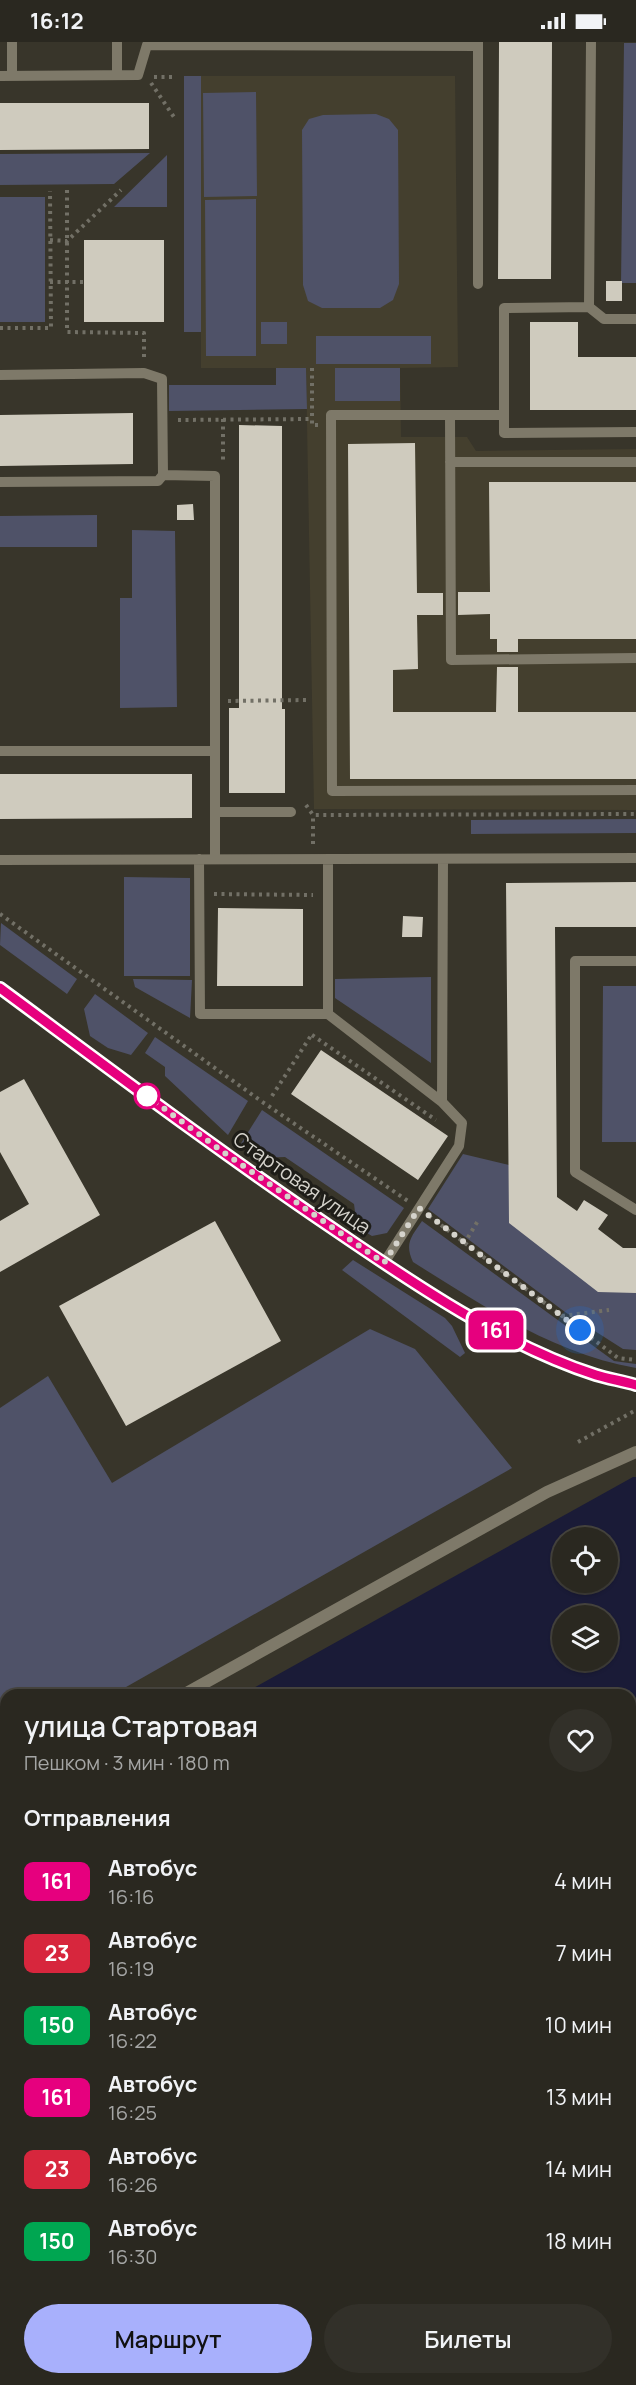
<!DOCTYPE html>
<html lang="ru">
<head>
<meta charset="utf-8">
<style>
  body { margin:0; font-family:Manrope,sans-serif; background:#323029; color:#f1f3f6; height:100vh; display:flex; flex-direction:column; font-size:22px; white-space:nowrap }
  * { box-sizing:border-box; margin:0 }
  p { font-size:20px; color:#a5a6a5 }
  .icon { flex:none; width:33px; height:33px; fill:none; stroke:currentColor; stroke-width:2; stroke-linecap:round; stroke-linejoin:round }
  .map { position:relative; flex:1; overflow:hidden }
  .panel { position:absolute; left:0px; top:1647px; width:636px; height:696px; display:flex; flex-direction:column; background:#2a2820; border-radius:18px 18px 0 0; box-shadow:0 2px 4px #0004,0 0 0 2px #46443e }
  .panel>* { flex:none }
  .badge { padding:0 12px; border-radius:9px; font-size:21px; line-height:39px }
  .fabs { position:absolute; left:552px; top:1485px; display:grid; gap:12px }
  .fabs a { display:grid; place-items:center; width:66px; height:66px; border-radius:50%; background:#2a2820; box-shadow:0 2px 4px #0004,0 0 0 2px #46443e; font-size:30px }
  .you { position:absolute; width:30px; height:30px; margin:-15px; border:4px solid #fff; border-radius:50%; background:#1a73e8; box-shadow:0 0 0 9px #1a73e833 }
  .map>.badge { position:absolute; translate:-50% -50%; box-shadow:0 0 0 3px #fff }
  h2 { padding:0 24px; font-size:22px; line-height:54px }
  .round { display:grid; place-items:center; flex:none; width:63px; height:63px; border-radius:32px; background:#323029 }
  .head { display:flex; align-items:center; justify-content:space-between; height:102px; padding:0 24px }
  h1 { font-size:28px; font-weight:600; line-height:45px }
  .cta { display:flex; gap:12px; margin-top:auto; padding:12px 24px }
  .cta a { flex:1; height:69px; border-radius:36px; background:#a8b0fc; color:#111; font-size:24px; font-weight:600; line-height:69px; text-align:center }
  .cta a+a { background:#323029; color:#f1f3f6 }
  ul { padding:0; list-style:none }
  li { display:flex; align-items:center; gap:18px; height:72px; padding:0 24px }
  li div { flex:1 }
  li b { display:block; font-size:22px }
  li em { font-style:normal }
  li .badge { min-width:66px; font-weight:700; text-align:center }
  .status { display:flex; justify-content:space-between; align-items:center; height:42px; padding:0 30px; background:#2a2820; direction:ltr }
  .status svg { height:16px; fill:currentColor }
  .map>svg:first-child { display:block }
  .built { fill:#443f2e }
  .green { fill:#4f5268 }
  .water { fill:#1a1b37; fill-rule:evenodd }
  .building { fill:#cfcbbe }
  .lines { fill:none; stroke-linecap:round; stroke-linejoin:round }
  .path { stroke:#727066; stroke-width:4; stroke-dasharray:3 4.5; stroke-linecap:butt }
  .service { stroke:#7e7969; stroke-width:10 }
  .minor { stroke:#7e7969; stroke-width:12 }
  .line-casing { stroke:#fff; stroke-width:14 }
  .line { stroke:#e6007e; stroke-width:9 }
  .walk { stroke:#d5d3cc; stroke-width:6; stroke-dasharray:0 10.8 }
  .stop-dot { fill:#fff; stroke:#e6007e; stroke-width:3 }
  .labels { text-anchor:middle; stroke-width:6; stroke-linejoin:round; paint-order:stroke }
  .street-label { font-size:20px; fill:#d5d3cc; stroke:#1e1d18 }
</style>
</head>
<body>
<div class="status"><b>16:12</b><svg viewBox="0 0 49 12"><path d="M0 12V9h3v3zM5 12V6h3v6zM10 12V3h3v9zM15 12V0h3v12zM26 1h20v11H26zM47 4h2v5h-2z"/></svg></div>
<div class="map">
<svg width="636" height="2343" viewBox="0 0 636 2343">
  <rect width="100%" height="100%" fill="#38352a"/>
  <path class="built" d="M 201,34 L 455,34 L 458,325 L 400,326 L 401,395 L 467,395 L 476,409 L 636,407 L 636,768 L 314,767 L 306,326 L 201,326 Z"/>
  <path class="green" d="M 624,1 L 636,1 L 636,241 L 621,241 Z
    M 184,34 L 201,34 L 201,290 L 184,290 Z
    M 256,50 L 257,154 L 204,155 L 203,51 Z
    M 376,72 L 389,77 L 398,88 L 399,242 L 393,258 L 380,266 L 322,266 L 308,259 L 303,243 L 302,88 L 309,77 L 323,73 Z
    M 150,111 L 114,142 L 0,143 L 0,112 Z
    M 167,113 L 167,165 L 114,165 Z
    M 0,155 L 45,155 L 45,280 L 0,280 Z
    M 256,157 L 256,314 L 206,314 L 205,158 Z
    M 261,280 L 287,280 L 287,302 L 261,302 Z
    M 316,294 L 431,294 L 431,322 L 316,322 Z
    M 276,326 L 306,326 L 307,367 L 169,369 L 169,343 L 276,343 Z
    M 335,326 L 400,326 L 400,359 L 335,359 Z
    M 97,473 L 97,505 L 0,505 L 0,474 Z
    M 132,488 L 175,489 L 177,665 L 120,666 L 120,556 L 132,556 Z
    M 636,777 L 636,791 L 471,792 L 471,778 Z
    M 124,835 L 190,836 L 190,934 L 124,934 Z
    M 1,881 L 77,937 L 67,952 L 0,903 Z
    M 431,935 L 431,1021 L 335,956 L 335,937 Z
    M 133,937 L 192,938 L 190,976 L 135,945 Z
    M 603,944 L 636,944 L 636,1100 L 602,1100 Z
    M 95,952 L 148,991 L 131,1013 L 108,1006 L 90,994 L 84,967 Z
    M 155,995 L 248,1059 L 228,1093 L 165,1034 L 165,1025 L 145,1011 Z
    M 262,1068 L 404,1166 L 387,1191 L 372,1194 L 357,1185 L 354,1162 L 285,1115 L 259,1116 L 240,1103 Z
    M 463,1112 L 509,1123 L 636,1251 L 636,1308 L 623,1307 L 565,1270 L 428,1167 Z
    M 422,1179 L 614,1319 L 636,1322 L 636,1326 C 553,1311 483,1264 413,1220 C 404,1201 412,1194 422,1179 Z
    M 353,1218 L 445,1276 L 452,1284 L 465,1311 L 460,1315 L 342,1228 Z
    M 370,1287 L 415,1307 L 512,1426 L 112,1653 L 6,1653 L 6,1713 L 0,1716 L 0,1366 L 48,1334 L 112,1441 Z"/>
  <path class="water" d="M 633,1435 L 636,1435 L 636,1758 L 630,1762 L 630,1653 L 241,1653 ZM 562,1496 L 608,1496 L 608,1540 L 562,1540 ZM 562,1574 L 608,1574 L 608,1618 L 562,1618 Z
    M 6,1783 L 6,2135 L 0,2139 L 0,1786 Z
    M 636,1913 L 636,2343 L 0,2343 L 0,2317 L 6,2320 L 6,2337 L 630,2337 L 630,1917 Z"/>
  <path class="building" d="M 499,0 L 552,0 L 551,237 L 498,237 Z
    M 0,61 L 149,61 L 149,107 L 0,108 Z
    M 84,198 L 164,198 L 164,280 L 84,280 Z
    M 606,239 L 622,239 L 622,259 L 606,259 Z
    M 530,280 L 578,280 L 578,315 L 636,315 L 636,368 L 530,368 Z
    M 133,371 L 133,422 L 0,424 L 0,373 Z
    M 239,383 L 282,384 L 282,667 L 285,667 L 285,751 L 229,751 L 229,666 L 239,666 Z
    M 415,401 L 417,551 L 443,551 L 443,573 L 417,573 L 418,627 L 393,628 L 393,670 L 496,670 L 497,625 L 518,625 L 518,670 L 636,670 L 636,737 L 350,737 L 348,402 Z
    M 489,440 L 636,440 L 636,597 L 518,597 L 518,610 L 497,610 L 497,597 L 490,597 L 490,572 L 458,573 L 458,550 L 490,550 Z
    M 193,462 L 194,478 L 177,478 L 177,463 Z
    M 0,732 L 192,732 L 192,776 L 0,777 Z
    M 636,840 L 636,885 L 555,885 L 557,1155 L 577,1169 L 584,1158 L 608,1173 L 598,1187 L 623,1206 L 636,1206 L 636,1251 L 598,1250 L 509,1181 L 506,841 Z
    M 218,866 L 303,867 L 303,944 L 217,944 Z
    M 403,874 L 423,875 L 422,895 L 402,895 Z
    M 321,1008 L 448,1094 L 418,1138 L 291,1052 Z
    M 24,1037 L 100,1173 L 0,1230 L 0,1179 L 29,1162 L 0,1110 L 0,1050 Z
    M 215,1179 L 281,1299 L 126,1384 L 59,1264 Z"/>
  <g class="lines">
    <path class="path" d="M 154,35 L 176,35
      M 151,41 L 176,78
      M 67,148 L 67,290 L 144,291 L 144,317
      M 50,198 L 67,199 L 121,148
      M 50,240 L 84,240
      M 0,286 L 51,286 L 50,149
      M 312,326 L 312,383 L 318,383
      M 223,377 L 223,421
      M 178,378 L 312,377
      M 228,659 L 306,658
      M 306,763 L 313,773 L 636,772
      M 313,802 L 313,773
      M 214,852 L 313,853
      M 0,872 L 261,1059 L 408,1159
      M 312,993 L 436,1078
      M 272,1054 L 312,992
      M 429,1174 L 618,1316 L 636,1318
      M 464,1202 L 479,1177
      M 562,1274 L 609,1268
      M 578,1400 L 636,1368
      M 0,2296 L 6,2304
      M 27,2337 L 31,2343"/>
    <path class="service" d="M 12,0 L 12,34
      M 117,0 L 117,33
      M 0,34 L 138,33 L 147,3 L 478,4 L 478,0
      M 478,242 L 478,4
      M 589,265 L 591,0
      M 0,333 L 144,331 L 162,337 L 163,433 L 158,439 L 0,440
      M 450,373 L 504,373 L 504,391 L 636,390
      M 504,373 L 504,266 L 589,265 L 604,277 L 636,277
      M 450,420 L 636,420
      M 636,616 L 451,618 L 450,373 L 331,373 L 332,749 L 636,748
      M 0,709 L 215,709 L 215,434 L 163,433
      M 215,709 L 215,817
      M 215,770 L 291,770
      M 199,817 L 200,972 L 328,972 L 328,817
      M 0,818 L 636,816
      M 636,919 L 575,919 L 575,1130 L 636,1168
      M 328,972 L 442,1060
      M 384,1221 L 459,1104 L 462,1081 L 442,1060 L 443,817"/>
    <path class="minor" d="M 0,946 C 111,1028 221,1111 335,1188 C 415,1242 504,1304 596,1333 C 609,1337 623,1339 636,1343
      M 183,1653 L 547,1450 L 636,1410
      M 0,1755 L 6,1752
      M 630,1821 L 636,1817
      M 0,2199 L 6,2195"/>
  </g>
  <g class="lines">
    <defs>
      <path id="line" d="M 0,946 C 111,1028 221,1111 335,1188 C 414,1242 505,1304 596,1333 C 609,1337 623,1339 636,1343"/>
    </defs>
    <use href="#line" class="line-casing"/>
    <use href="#line" class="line"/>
    <path class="walk" d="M 147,1054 L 226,1112 L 384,1221 L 419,1166 L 580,1288"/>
  </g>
  <circle class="stop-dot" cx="147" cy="1054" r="12"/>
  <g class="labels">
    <g class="street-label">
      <text transform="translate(302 1141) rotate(35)" y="7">Стартовая улица</text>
    </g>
  </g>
</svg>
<div class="fabs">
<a><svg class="icon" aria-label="locate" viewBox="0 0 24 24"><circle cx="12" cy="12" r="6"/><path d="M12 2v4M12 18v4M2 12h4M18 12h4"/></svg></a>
<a><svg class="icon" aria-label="layers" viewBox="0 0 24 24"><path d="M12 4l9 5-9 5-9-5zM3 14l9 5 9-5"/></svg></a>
</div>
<div class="you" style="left:580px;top:1288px"></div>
<b class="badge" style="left:496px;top:1288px;background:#e6007e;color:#fff">161</b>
<section class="panel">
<div class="head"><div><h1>улица Стартовая</h1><p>Пешком · 3 мин · 180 m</p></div><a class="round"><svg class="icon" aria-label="heart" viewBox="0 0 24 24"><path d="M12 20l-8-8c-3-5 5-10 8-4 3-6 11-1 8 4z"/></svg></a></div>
<h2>Отправления</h2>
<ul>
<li><span class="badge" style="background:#e6007e;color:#fff">161</span><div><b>Автобус</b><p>16:16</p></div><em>4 мин</em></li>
<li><span class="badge" style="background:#d7263d;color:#fff">23</span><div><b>Автобус</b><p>16:19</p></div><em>7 мин</em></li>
<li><span class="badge" style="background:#00a651;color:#fff">150</span><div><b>Автобус</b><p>16:22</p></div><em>10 мин</em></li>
<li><span class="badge" style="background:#e6007e;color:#fff">161</span><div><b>Автобус</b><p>16:25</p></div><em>13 мин</em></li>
<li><span class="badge" style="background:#d7263d;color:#fff">23</span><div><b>Автобус</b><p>16:26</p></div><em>14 мин</em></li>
<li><span class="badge" style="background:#00a651;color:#fff">150</span><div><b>Автобус</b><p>16:30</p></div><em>18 мин</em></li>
</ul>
<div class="cta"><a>Маршрут</a><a>Билеты</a></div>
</section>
</div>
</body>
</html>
